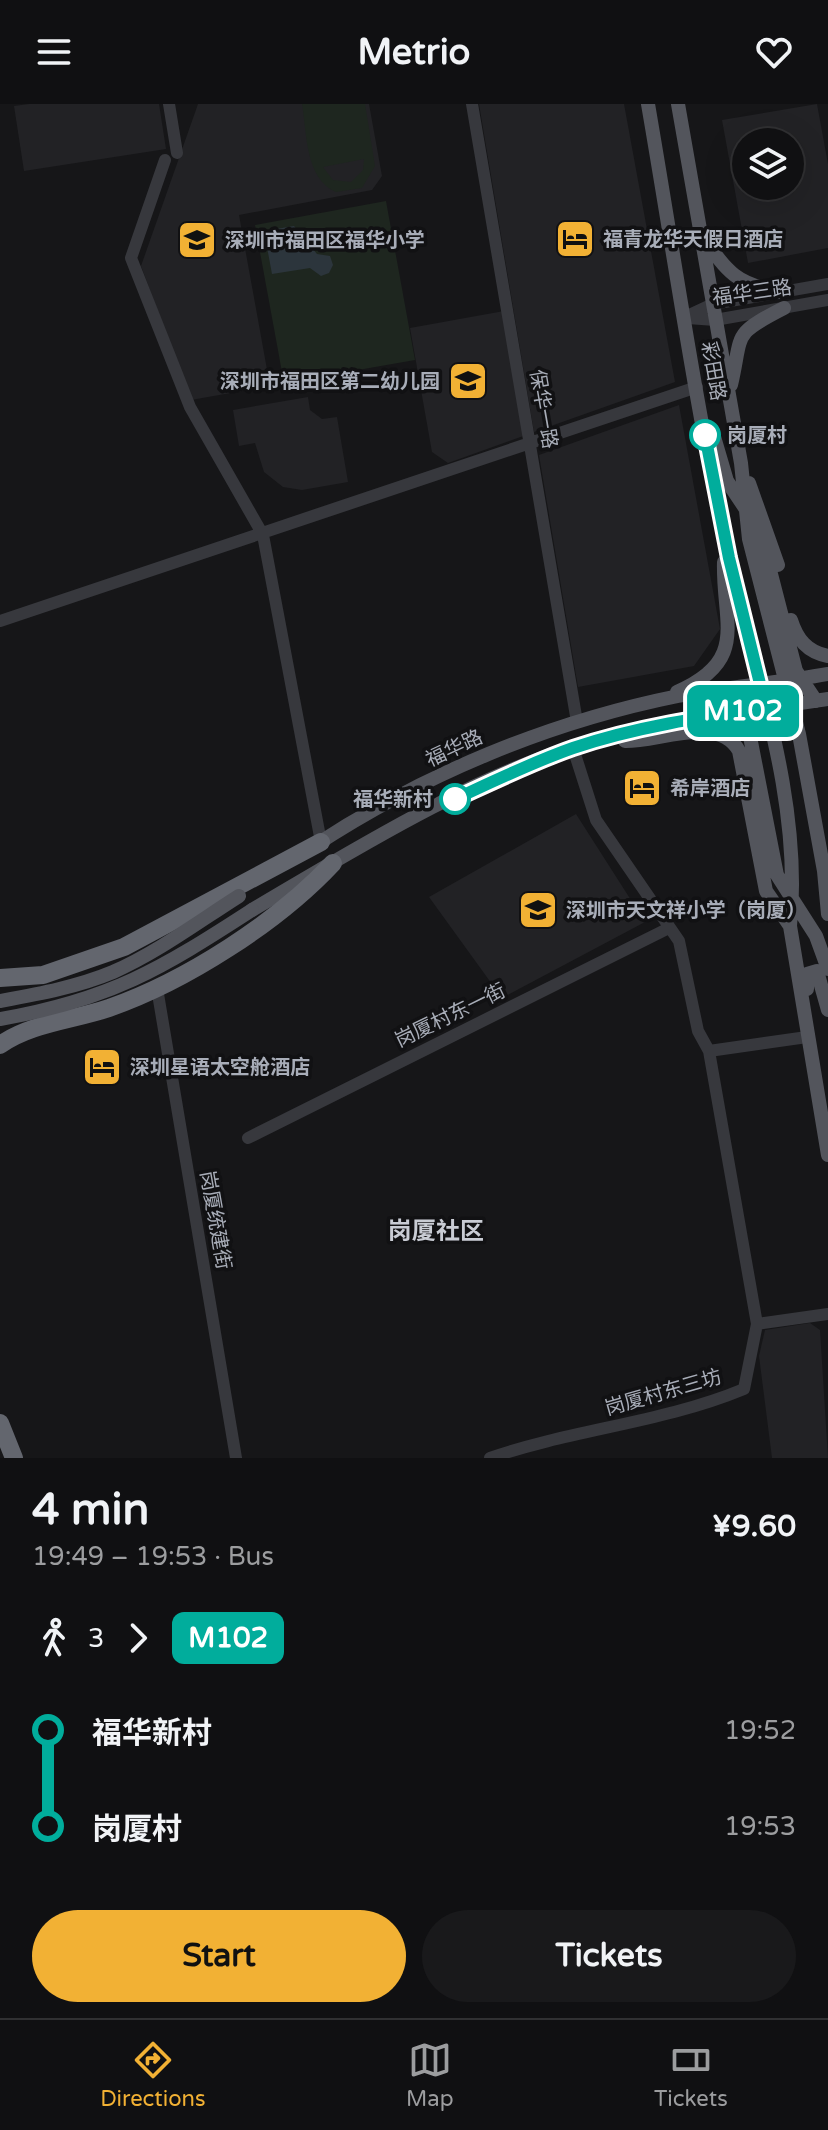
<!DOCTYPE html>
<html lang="en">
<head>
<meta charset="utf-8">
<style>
  body { margin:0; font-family:"Varela Round","Noto Sans SC",sans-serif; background:#19191b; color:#f1f3f6; height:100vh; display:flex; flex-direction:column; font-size:30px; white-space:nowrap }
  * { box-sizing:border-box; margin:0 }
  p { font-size:26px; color:#9c9d9f }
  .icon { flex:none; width:44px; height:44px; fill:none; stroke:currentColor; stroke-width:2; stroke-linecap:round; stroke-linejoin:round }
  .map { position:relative; height:1354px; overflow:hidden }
  .drawer { display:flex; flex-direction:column; background:#101012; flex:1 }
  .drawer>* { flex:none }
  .badge { padding:0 16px; border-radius:12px; font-size:28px; line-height:52px }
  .tools { position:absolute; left:732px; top:24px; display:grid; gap:16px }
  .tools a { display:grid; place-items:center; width:72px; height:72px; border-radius:50%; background:#101012; box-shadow:0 8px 32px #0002,0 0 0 2px #303032; font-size:40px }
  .map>.badge { position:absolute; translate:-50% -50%; box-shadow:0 0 0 4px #fff }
  .legs { display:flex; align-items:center; gap:12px; height:88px; padding:0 32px; font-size:26px }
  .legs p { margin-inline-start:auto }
  .headline { display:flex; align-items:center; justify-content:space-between; height:136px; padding:0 32px }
  h1 { font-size:44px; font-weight:700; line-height:60px }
  .action { display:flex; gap:16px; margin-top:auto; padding:16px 32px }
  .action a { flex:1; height:92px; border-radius:48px; background:#f2b134; color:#111; font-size:32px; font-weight:700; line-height:92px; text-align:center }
  .action a+a { background:#19191b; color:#f1f3f6 }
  ul { padding:0 32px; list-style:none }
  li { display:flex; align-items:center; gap:28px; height:96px; font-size:30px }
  li i { display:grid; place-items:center; width:12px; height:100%; margin:0 10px; background:currentColor }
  li i::after { content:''; width:20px; height:20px; margin:-10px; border:6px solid; border-radius:50%; background:#101012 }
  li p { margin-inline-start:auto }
  li:first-child i { background:linear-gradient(#0000 50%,currentColor 0) }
  li:last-child i { background:linear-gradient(currentColor 50%,#0000 0) }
  header { display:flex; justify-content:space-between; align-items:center; height:104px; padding:0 32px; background:#101012; font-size:36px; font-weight:700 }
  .tabs { display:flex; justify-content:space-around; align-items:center; height:112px; border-top:2px solid #303032; background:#101012; font-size:22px; color:#9c9d9f }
  .tabs a { display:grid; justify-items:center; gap:4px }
  .tabs .on { color:#f2b134 }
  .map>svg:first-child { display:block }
  .built { fill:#222225; fill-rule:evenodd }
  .green { fill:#1e261f; fill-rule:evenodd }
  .water { fill:#2c353c }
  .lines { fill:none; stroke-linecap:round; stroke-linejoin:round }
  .minor { stroke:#37383d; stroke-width:12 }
  .major { stroke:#53555c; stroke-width:14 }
  .highway { stroke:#63666e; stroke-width:18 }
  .major-bridge { stroke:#53555c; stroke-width:14 }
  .line-1-casing { stroke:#fff; stroke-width:18 }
  .line-1 { stroke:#01ad9c; stroke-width:12 }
  .stop-1-dot { fill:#fff; stroke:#01ad9c; stroke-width:4 }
  .labels { text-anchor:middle; stroke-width:7; stroke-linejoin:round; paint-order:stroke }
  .poi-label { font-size:20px; font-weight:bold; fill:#a8adb8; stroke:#111113; text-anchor:start }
  .street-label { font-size:20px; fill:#a8adb8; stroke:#111113 }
  .stop-label { font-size:20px; font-weight:bold; fill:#a8adb8; stroke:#111113; text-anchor:start }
  .quarter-label { font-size:24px; font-weight:bold; fill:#c9ccd4; stroke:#111113 }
</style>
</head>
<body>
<header><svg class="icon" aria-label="menu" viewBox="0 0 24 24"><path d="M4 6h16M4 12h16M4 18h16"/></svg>Metrio<svg class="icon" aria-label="heart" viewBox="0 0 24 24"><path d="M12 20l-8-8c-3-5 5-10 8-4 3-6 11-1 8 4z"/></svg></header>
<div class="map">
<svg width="828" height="1354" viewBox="0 0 828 1354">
  <rect width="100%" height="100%" fill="#161618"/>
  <path class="built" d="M 29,0 L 159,0 L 166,45 L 24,67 L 14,2 Z
    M 198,0 L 369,0 L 382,72 L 372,86 L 239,111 L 270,282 L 191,296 L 141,162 Z
    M 479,0 L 624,0 L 675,278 L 534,328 Z
    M 817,0 L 828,60 L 828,144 L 748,159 L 722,16 ZM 746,38 L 790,38 L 790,82 L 746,82 Z
    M 504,207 L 526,331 L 448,359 L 432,348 L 410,224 Z
    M 308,293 L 310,306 L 322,315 L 337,313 L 348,378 L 302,386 L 283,383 L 264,368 L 255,339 L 239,342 L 233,306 Z
    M 679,301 L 720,525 L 694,562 L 578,583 L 539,351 Z
    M 576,710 L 645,818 L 502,894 L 429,793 Z
    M 810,1219 L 820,1226 L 828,1354 L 772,1354 L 759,1252 L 765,1226 Z"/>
  <path class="green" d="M 302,0 L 365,0 L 375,62 L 362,84 L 336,88 C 305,75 307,29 302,0 ZM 364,55 L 363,66 L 351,78 L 333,76 L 323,63 Z
    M 386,97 L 415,256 L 284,279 L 255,121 Z"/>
  <path class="water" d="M 294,122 L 317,150 L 330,152 L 333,161 L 329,169 L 321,172 L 310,164 L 272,170 L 264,127 Z"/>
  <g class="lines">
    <path class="minor" d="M 169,0 L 177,49
      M 472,0 L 577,618
      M 165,56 L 131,154 L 190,303 L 263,431 L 321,738
      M 685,213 L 713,200 L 828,180
      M 688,214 L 715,216 L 828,196
      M 0,517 L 697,283
      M 157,884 L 236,1354
      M 709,947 L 807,933
      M 248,1034 L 669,824
      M 757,1220 L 828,1210
      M 490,1354 C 574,1325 662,1319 744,1285 L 757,1220 L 709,947 L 698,927 L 679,837 L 596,716 L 573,644"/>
    <path class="major" d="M 648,0 C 673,145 694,292 725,436 C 752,561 803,693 790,822
      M 678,0 L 741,359 L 749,435 L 799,630 L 824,767 L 828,810
      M 703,133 C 728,169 736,180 780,188
      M 731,281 C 743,229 731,231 784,204
      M 712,326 L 727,377 L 755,419 L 763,439 L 796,567 L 816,597
      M 749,379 L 778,461
      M 791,516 C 797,535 807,548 828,552
      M 720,586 L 735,594 L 745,607 L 777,771 L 816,832 L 828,865
      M 677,588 C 750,556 722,518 724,458
      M 625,637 C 658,638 719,610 739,647 L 766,787 L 790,822 L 828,1051
      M 314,742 C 424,670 549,618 678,592 C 727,583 778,579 828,570
      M 252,806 C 352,747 477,669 589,639 C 668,618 747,607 828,595
      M 807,885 L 807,870 L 817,867 L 828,906"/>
    <path class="highway" d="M 0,874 L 43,871 L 124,843 L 321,738
      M 0,941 C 31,919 74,916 109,904 C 186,877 278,818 333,759
      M 0,1319 L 14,1354"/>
    <path class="major-bridge" d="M 0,897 C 38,890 77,883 113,868 C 158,848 198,818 239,792
      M 0,915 C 110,896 161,865 252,806"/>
  </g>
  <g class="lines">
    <defs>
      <path id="line-1" d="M 455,695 C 494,677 533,658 573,644 C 635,623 702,613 766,604 L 729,454 L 705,331"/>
    </defs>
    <use href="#line-1" class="line-1-casing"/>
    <use href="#line-1" class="line-1"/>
  </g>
  <defs>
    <symbol id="hotel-square" viewBox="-11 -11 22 22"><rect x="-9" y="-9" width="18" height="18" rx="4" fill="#f2b134" stroke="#111113"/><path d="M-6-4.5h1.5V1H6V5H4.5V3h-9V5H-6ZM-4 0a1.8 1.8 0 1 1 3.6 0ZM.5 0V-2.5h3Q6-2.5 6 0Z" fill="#111"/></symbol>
    <symbol id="school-square" viewBox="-11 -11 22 22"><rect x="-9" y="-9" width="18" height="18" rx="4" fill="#f2b134" stroke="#111113"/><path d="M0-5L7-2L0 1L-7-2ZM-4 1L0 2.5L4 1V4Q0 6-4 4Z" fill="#111"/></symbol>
  </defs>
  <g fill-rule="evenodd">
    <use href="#hotel-square" x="553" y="113" width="44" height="44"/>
    <use href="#school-square" x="175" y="114" width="44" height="44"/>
    <use href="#school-square" x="446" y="255" width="44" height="44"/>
    <use href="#hotel-square" x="620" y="662" width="44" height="44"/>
    <use href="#school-square" x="516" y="784" width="44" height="44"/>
    <use href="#hotel-square" x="80" y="941" width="44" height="44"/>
  </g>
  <g class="stop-1-dot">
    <circle cx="705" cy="331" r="14"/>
    <circle cx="455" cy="695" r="14"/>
  </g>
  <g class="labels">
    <g class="poi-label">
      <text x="603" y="142">福青龙华天假日酒店</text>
      <text x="225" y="143">深圳市福田区福华小学</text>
      <text x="440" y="284" text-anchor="end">深圳市福田区第二幼儿园</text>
      <text x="670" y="691">希岸酒店</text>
      <text x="566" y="813">深圳市天文祥小学（岗厦）</text>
      <text x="130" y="970">深圳星语太空舱酒店</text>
    </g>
    <g class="street-label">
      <text transform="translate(752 188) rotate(-8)" y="7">福华三路</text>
      <text transform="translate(714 267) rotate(80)" y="7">彩田路</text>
      <text transform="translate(544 305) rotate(80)" y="7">保华一路</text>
      <text transform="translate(454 644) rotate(-25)" y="7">福华路</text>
      <text transform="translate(450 911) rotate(-26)" y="7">岗厦村东一街</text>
      <text transform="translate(216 1116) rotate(80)" y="7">岗厦统建街</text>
      <text transform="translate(663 1288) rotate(-16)" y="7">岗厦村东三坊</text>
    </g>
    <g class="stop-label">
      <text x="727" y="338">岗厦村</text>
      <text x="433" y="702" text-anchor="end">福华新村</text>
    </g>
    <g class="quarter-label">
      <text x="436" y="1135">岗厦社区</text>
    </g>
  </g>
</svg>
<div class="tools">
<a><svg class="icon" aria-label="layers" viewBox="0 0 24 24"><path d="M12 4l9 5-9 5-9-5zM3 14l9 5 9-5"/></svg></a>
</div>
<b class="badge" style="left:743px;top:607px;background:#01ad9c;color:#fff">M102</b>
</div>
<section class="drawer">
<div class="headline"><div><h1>4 min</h1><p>19:49 – 19:53 · Bus</p></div><b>¥9.60</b></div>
<div class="legs"><svg class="icon" aria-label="walk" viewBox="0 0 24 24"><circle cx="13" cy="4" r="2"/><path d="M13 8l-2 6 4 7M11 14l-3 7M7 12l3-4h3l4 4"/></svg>3<svg class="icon" aria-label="forward" viewBox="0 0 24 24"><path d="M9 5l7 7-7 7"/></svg><b class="badge" style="background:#01ad9c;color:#fff">M102</b></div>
<ul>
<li><i style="color:#01ad9c"></i><b>福华新村</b><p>19:52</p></li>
<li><i style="color:#01ad9c"></i><b>岗厦村</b><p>19:53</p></li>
</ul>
<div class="action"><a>Start</a><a>Tickets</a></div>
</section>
<nav class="tabs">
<a class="on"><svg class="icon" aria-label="directions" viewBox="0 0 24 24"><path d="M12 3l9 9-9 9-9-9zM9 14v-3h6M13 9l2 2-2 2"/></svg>Directions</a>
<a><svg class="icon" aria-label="map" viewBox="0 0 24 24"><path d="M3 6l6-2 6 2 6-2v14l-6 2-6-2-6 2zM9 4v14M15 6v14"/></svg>Map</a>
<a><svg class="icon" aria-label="tickets" viewBox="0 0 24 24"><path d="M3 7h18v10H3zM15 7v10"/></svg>Tickets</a>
</nav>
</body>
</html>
